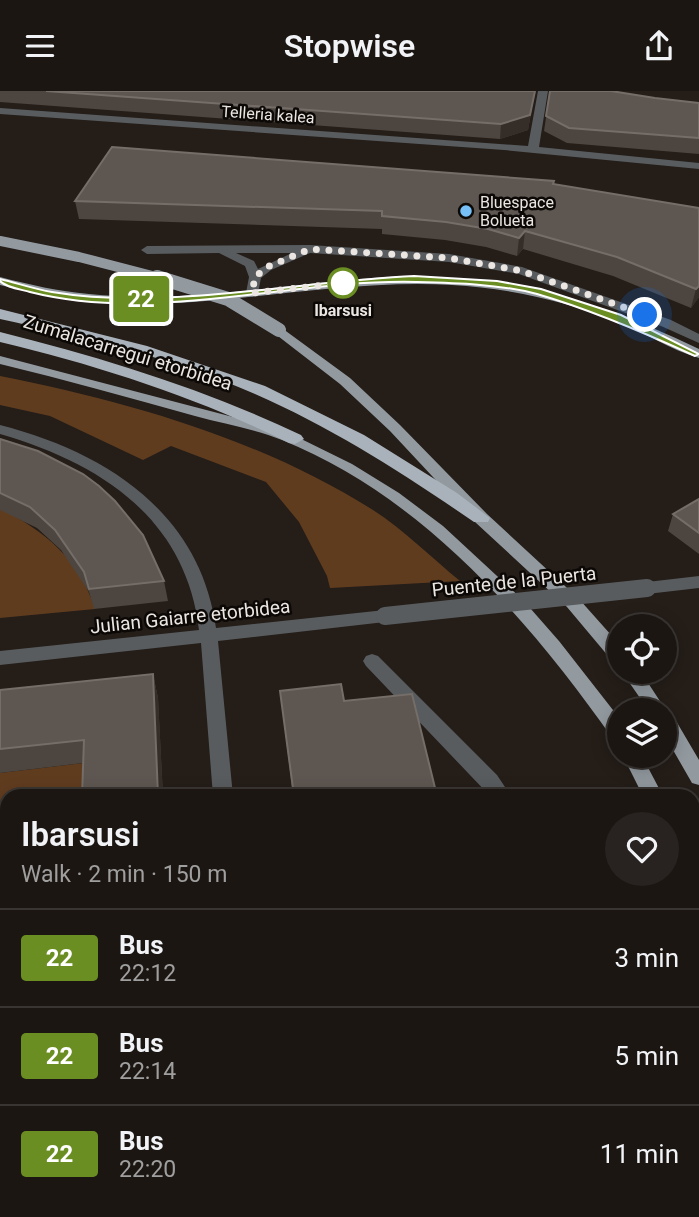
<!DOCTYPE html>
<html lang="en">
<head>
<meta charset="utf-8">
<style>
  body { margin:0; font-family:Roboto,sans-serif; background:#282320; color:#f1f3f6; height:100vh; display:flex; flex-direction:column; font-size:26px; white-space:nowrap }
  * { box-sizing:border-box; margin:0 }
  p { font-size:23px; color:#a09f9f }
  .icon { flex:none; width:38px; height:38px; fill:none; stroke:currentColor; stroke-width:2; stroke-linecap:round; stroke-linejoin:round }
  .map { position:relative; flex:1; overflow:hidden }
  .panel { position:absolute; left:0px; top:698px; width:700px; height:429px; display:flex; flex-direction:column; background:#1b1612; border-radius:21px 21px 0 0; box-shadow:0 4px 18px #0003,0 0 0 2px #393532 }
  .panel>* { flex:none }
  .badge { padding:0 14px; border-radius:5px; font-size:24px; line-height:46px }
  .tools { position:absolute; left:607px; top:523px; display:grid; gap:14px }
  .tools a { display:grid; place-items:center; width:70px; height:70px; border-radius:50%; background:#1b1612; box-shadow:0 4px 18px #0003,0 0 0 2px #393532; font-size:35px }
  .you { position:absolute; width:35px; height:35px; margin:-18px; border:5px solid #fff; border-radius:50%; background:#1a73e8; box-shadow:0 0 0 10px #1a73e833 }
  .map>.badge { position:absolute; translate:-50% -50%; box-shadow:0 0 0 4px #fff }
  .round { display:grid; place-items:center; flex:none; width:74px; height:74px; border-radius:37px; background:#282320 }
  .head { display:flex; align-items:center; justify-content:space-between; height:119px; padding:0 21px }
  h1 { font-size:33px; font-weight:600; line-height:52px }
  ul { padding:0; list-style:none }
  li { display:flex; align-items:center; gap:21px; height:98px; padding:0 21px; border-top:2px solid #393532 }
  li div { flex:1 }
  li b { display:block; font-size:26px }
  li em { font-style:normal }
  li .badge { min-width:77px; font-weight:700; text-align:center }
  header { display:flex; justify-content:space-between; align-items:center; height:91px; padding:0 21px; background:#1b1612; font-size:32px; font-weight:600 }
  .map>svg:first-child { display:block }
  .green { fill:#603c1f }
  .lines { fill:none; stroke-linecap:round; stroke-linejoin:round }
  .lane { fill:#585c5f; fill-rule:evenodd }
  .street { fill:#585c5f; fill-rule:evenodd }
  .primary { fill:#929aa0; fill-rule:evenodd }
  .highway { fill:#a9b2ba; fill-rule:evenodd }
  .street-bridge { stroke:#585c5f; stroke-width:18 }
  .primary-bridge-far1 { stroke:#929aa0; stroke-width:10 }
  .primary-bridge { stroke:#929aa0; stroke-width:14 }
  .wall { fill:#4d453f }
  .shaded-wall { fill:#352e28 }
  .building { fill:#5e5651; stroke:#746d68; stroke-width:2 }
  .line { fill:#6b8e23; stroke:#fff; stroke-width:2 }
  .walk { stroke:#ebe6e2; stroke-width:7; stroke-dasharray:0 12.6 }
  .poi-dot { fill:#77c0f7; stroke:#0b0806; stroke-width:2.5 }
  .stop-dot { fill:#fff; stroke:#6b8e23; stroke-width:3.5 }
  .labels { text-anchor:middle; stroke-width:5; stroke-linejoin:round; paint-order:stroke }
  .far-street-label { font-size:16px; fill:#ebe6e2; stroke:#0b0806 }
  .far-poi-label { font-size:16px; fill:#ebe6e2; stroke:#0b0806; text-anchor:start }
  .far-stop-label { font-size:16px; font-weight:bold; fill:#ebe6e2; stroke:#0b0806 }
  .street-label { font-size:19px; fill:#ebe6e2; stroke:#0b0806 }
</style>
</head>
<body>
<header><svg class="icon" aria-label="menu" viewBox="0 0 24 24"><path d="M4 6h16M4 12h16M4 18h16"/></svg>Stopwise<svg class="icon" aria-label="share" viewBox="0 0 24 24"><path d="M12 15V3M7 8l5-5 5 5M5 13v7h14v-7"/></svg></header>
<div class="map">
<svg width="699" height="1126" viewBox="0 0 699 1126">
  <rect width="100%" height="100%" fill="#241d18"/>
  <path class="green" d="M 0,285 C 130,311 260,348 373,419 C 404,439 432,467 460,490 L 330,497 L 327,485 L 299,431 L 266,391 L 171,355 L 143,369 L 50,325 L 0,314 Z
    M 0,417 C 45,441 79,467 95,518 L 0,527 Z
    M 92,671 L 91,705 L 7,705 L 7,847 L 0,848 L 0,682 Z"/>
  <g class="lines">
    <path class="lane" d="M 310,154 L 449,163 L 522,176 L 671,229 L 699,243 L 699,252 L 661,235 L 519,183 L 449,171 L 310,162 L 271,179 L 261,187 L 258,202 L 252,206 L 246,202 L 249,186 L 245,175 L 219,162 L 147,163 L 141,159 L 147,155 ZM 236,162 L 292,162 L 258,178 L 254,170 Z"/>
    <path class="street" d="M 538,0 L 548,0 L 539,56 L 699,72 L 699,78 L 504,59 L 0,23 L 0,17 L 528,55 Z
      M 0,334 C 105,361 200,421 216,537 L 385,519 L 391,521 L 393,525 L 385,531 L 218,550 L 233,705 L 213,705 L 201,552 L 0,574 L 0,560 L 199,539 C 186,427 100,372 0,343 Z
      M 699,485 L 699,497 L 647,503 L 639,497 L 647,491 Z
      M 372,563 L 378,565 L 497,684 L 511,705 L 490,705 L 366,575 L 363,570 L 366,565 Z
      M 177,1120 L 203,1120 L 203,1126 L 177,1126 Z
      M 629,1120 L 655,1120 L 656,1126 L 630,1126 Z"/>
    <path class="primary" d="M 412,185 C 515,189 607,213 699,258 L 699,267 C 671,259 644,241 617,230 C 565,210 508,197 452,194 C 346,188 242,213 136,213 C 89,212 45,205 0,194 L 0,186 C 30,194 58,200 89,203 C 196,214 305,188 412,185 Z
      M 279,235 L 350,287 L 400,334 L 487,423 L 579,508 L 620,554 L 620,574 L 614,572 L 567,516 L 475,431 L 390,340 L 340,293 L 274,242 L 273,239 Z
      M 0,265 L 283,339 L 352,373 L 399,402 L 443,435 L 523,509 L 559,550 L 620,628 L 620,650 L 613,648 C 528,528 423,406 282,349 C 255,338 224,333 195,325 C 130,307 66,289 0,273 Z
      M 622,581 L 641,581 L 667,621 L 672,623 L 699,669 L 699,694 L 692,692 L 665,645 L 665,620 L 649,620 Z
      M 623,665 L 642,665 L 663,705 L 643,705 Z
      M 693,789 L 699,792 L 699,826 L 693,823 Z"/>
    <path class="highway" d="M 0,218 L 147,255 L 265,295 L 364,344 L 457,402 L 490,427 L 488,431 L 474,431 C 404,383 333,337 255,303 C 174,267 86,247 0,228 Z
      M 0,241 C 104,267 204,298 301,344 L 304,348 L 295,353 L 289,352 C 196,306 100,275 0,251 Z"/>
    <path class="street-bridge" d="M 385,525 L 647,497"/>
    <path class="primary-bridge-far1" d="M 0,150 L 79,166 L 164,188"/>
    <path class="primary-bridge" d="M 157,186 L 228,208 L 279,239"/>
  </g>
  <path class="wall" d="M 0,0 L 535,0 L 528,39 L 500,48 L 0,11 Z
    M 550,0 L 655,7 L 699,12 L 699,63 L 567,52 L 544,40 Z
    M 554,90 L 554,93 L 699,117 L 699,206 L 691,217 L 613,185 L 523,158 L 517,165 L 486,156 L 445,149 L 382,143 L 382,138 L 79,128 L 75,110 Z
    M 0,348 L 164,490 L 168,510 L 94,518 L 89,501 L 61,459 L 37,437 L 0,419 Z
    M 699,408 L 699,463 L 668,440 L 673,423 Z
    M 153,583 L 158,607 L 163,705 L 82,705 L 83,672 L 0,682 L 0,599 Z
    M 280,600 L 344,610 L 436,701 L 435,705 L 293,705 Z
    M 7,826 L 7,930 L 0,931 L 0,827 Z"/>
  <path class="shaded-wall" d="M 535,0 L 528,39 L 500,48 L 501,33 Z
    M 525,140 L 523,158 L 517,165 L 519,147 Z
    M 699,195 L 699,206 L 691,217 L 696,198 Z
    M 153,583 L 158,607 L 163,705 L 158,705 Z"/>
  <path class="building" d="M 46,0 L 535,0 L 530,24 L 501,33 Z
    M 550,0 L 611,0 L 655,7 L 699,12 L 699,47 L 569,37 L 546,25 Z
    M 112,56 L 554,90 L 553,93 L 699,117 L 699,195 L 696,198 L 617,166 L 525,140 L 519,147 L 488,138 L 446,131 L 382,125 L 382,120 L 75,110 Z
    M 0,348 L 38,360 L 83,383 L 99,395 L 115,410 L 143,444 L 164,490 L 89,498 L 84,481 L 55,439 L 30,416 L 0,402 Z
    M 699,408 L 699,442 L 673,423 Z
    M 153,583 L 158,705 L 82,705 L 84,649 L 0,658 L 0,599 Z
    M 341,593 L 344,610 L 412,603 L 436,701 L 401,705 L 294,705 L 280,600 Z
    M 7,826 L 7,911 L 0,912 L 0,827 Z
    M 212,1120 L 600,1120 L 600,1126 L 212,1126 Z"/>
  <path class="line" d="M 414,185 L 497,190 L 541,198 L 621,224 L 699,263 L 695,265 C 643,241 592,219 537,203 C 499,193 456,192 416,191 C 288,188 157,233 30,201 C 19,198 5,196 0,190 L 0,188 C 17,192 34,198 52,201 C 165,220 299,190 414,185 Z"/>
  <g class="lines">
    <path class="walk" d="M 343,192 L 252,202 L 255,186 L 267,176 L 310,158 L 449,167 L 522,180 L 645,224"/>
  </g>
  <circle class="poi-dot" cx="466" cy="120" r="7"/>
  <circle class="stop-dot" cx="343" cy="192" r="14"/>
  <g class="labels">
    <g class="far-street-label">
      <text transform="translate(268 23) rotate(4)" y="6">Telleria kalea</text>
    </g>
    <g class="far-poi-label">
      <text x="480" y="117">Bluespace<tspan x="480" dy="18">Bolueta</tspan></text>
    </g>
    <g class="far-stop-label">
      <text x="343" y="225">Ibarsusi</text>
    </g>
    <g class="street-label">
      <text transform="translate(128 261) rotate(17)" y="7">Zumalacarregui etorbidea</text>
      <text transform="translate(514 490) rotate(-6)" y="7">Puente de la Puerta</text>
      <text transform="translate(190 525) rotate(-6)" y="7">Julian Gaiarre etorbidea</text>
    </g>
  </g>
</svg>
<div class="tools">
<a><svg class="icon" aria-label="locate" viewBox="0 0 24 24"><circle cx="12" cy="12" r="6"/><path d="M12 2v4M12 18v4M2 12h4M18 12h4"/></svg></a>
<a><svg class="icon" aria-label="layers" viewBox="0 0 24 24"><path d="M12 4l9 5-9 5-9-5zM3 14l9 5 9-5"/></svg></a>
</div>
<div class="you" style="left:645px;top:224px"></div>
<b class="badge" style="left:141px;top:208px;background:#6b8e23;color:#fff">22</b>
<section class="panel">
<div class="head"><div><h1>Ibarsusi</h1><p>Walk · 2 min · 150 m</p></div><a class="round"><svg class="icon" aria-label="heart" viewBox="0 0 24 24"><path d="M12 20l-8-8c-3-5 5-10 8-4 3-6 11-1 8 4z"/></svg></a></div>
<ul>
<li><span class="badge" style="background:#6b8e23;color:#fff">22</span><div><b>Bus</b><p>22:12</p></div><em>3 min</em></li>
<li><span class="badge" style="background:#6b8e23;color:#fff">22</span><div><b>Bus</b><p>22:14</p></div><em>5 min</em></li>
<li><span class="badge" style="background:#6b8e23;color:#fff">22</span><div><b>Bus</b><p>22:20</p></div><em>11 min</em></li>
</ul>
</section>
</div>
</body>
</html>
